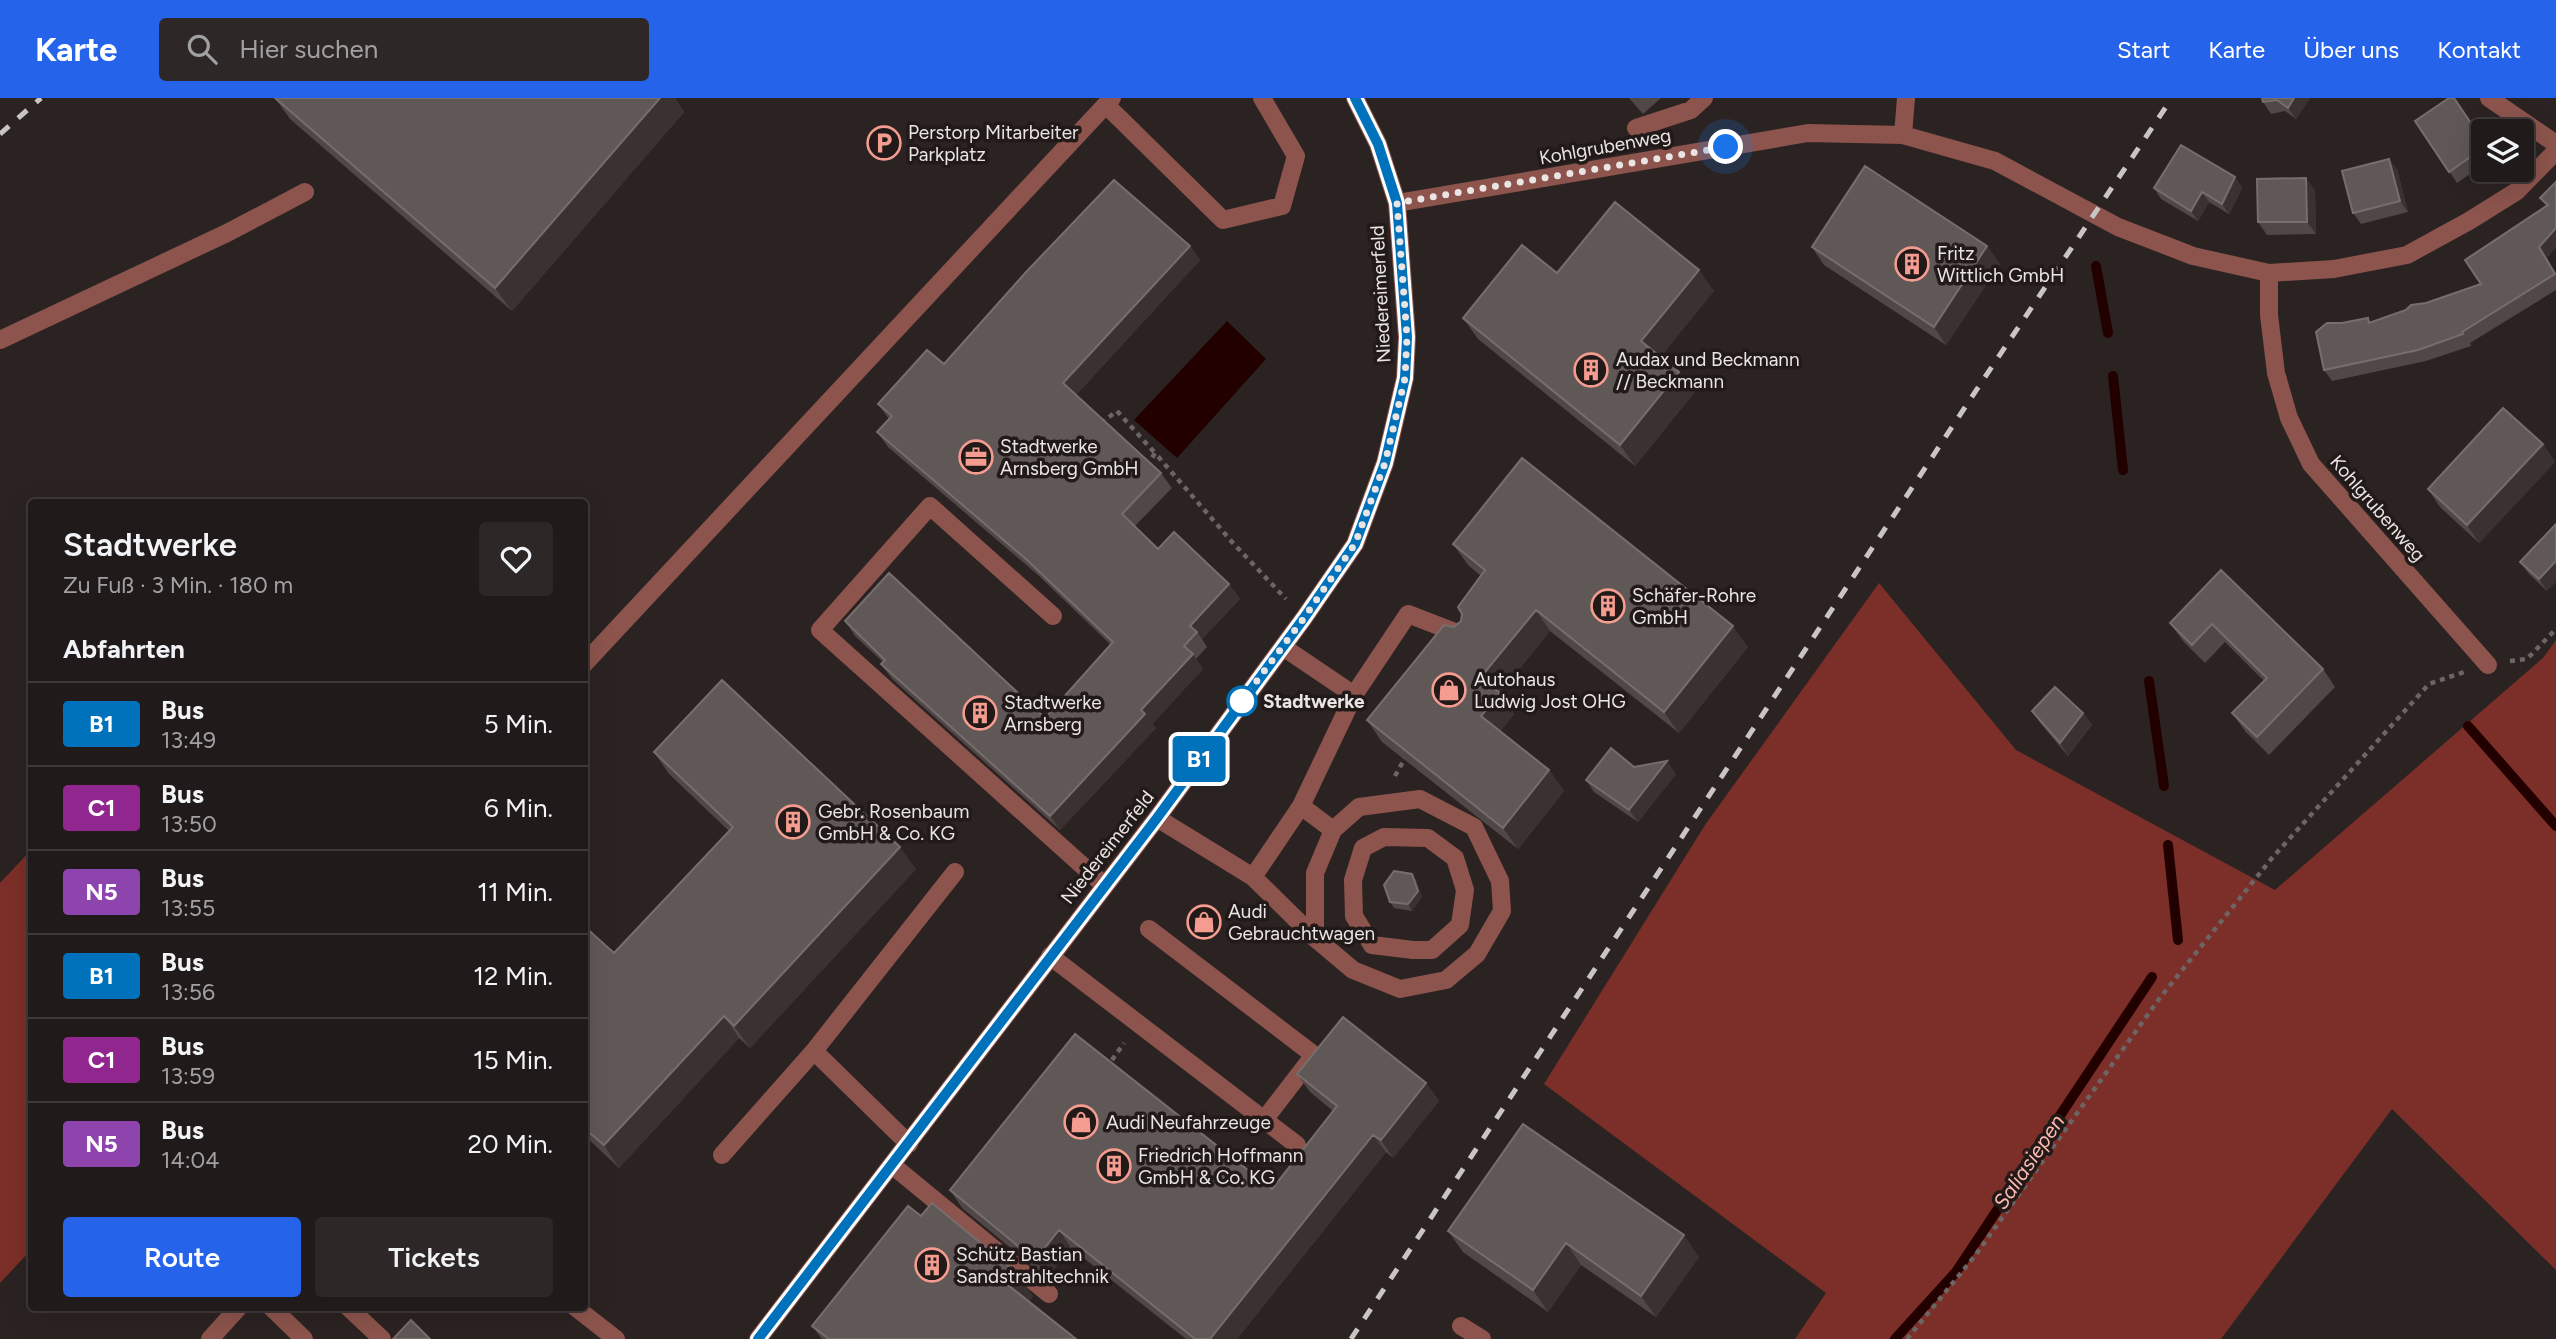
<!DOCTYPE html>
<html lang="de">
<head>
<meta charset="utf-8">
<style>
  body { margin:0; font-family:Figtree,sans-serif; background:#2d2727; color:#f1f3f6; height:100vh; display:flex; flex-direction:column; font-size:26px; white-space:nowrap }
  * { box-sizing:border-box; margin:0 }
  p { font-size:23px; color:#a2a1a2 }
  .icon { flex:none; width:38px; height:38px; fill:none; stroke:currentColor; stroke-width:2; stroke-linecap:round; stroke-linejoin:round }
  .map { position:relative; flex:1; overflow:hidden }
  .details { position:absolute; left:28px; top:401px; width:560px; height:812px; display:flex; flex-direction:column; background:#201a1a; border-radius:7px; box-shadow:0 7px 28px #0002,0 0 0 2px #3d3839 }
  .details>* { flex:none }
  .badge { padding:0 14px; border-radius:5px; font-size:24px; line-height:46px }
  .controls { position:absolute; left:2471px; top:21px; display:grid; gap:14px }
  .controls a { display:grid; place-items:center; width:63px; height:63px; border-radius:7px; background:#201a1a; box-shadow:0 7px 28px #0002,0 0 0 2px #3d3839; font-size:35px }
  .you { position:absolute; width:35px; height:35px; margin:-18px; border:5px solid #fff; border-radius:50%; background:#1a73e8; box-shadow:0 0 0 10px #1a73e833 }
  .map>.badge { position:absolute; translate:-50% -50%; box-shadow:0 0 0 4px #fff }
  h2 { padding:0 35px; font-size:26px; line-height:63px }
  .round { display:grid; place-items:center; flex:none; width:74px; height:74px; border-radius:7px; background:#2d2727 }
  .overview { display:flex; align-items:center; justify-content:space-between; height:119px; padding:0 35px }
  h1 { font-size:33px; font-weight:600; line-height:52px }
  .primary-button { display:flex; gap:14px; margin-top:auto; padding:14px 35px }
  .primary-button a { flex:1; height:80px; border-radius:7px; background:#2563eb; color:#fff; font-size:28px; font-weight:600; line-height:80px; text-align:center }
  .primary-button a+a { background:#2d2727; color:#f1f3f6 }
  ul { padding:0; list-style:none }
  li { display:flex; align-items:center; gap:21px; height:84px; padding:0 35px; border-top:2px solid #3d3839 }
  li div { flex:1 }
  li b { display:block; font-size:26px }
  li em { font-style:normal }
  li .badge { min-width:77px; font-weight:700; text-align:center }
  header { display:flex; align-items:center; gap:42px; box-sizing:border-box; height:98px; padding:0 35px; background:#2563eb; color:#fff }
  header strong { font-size:33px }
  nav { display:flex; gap:38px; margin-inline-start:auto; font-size:24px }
  .search { width:490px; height:63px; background:#2d2727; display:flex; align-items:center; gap:18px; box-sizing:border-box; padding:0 24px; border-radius:7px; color:#a2a1a2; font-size:26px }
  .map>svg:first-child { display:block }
  .green { fill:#7c2f28 }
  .water { fill:#230000 }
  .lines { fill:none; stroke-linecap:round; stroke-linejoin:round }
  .stream { stroke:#230000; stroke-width:10 }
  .path { stroke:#6d6564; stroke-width:4.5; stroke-dasharray:5 5; stroke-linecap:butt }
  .service { stroke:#8c544c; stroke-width:18 }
  .minor { stroke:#8c544c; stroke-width:18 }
  .tertiary { stroke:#8c544c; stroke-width:18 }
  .rail { stroke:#cac4c3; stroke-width:5; stroke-dasharray:12 12; stroke-linecap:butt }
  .wall { fill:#504746 }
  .shaded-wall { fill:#3a3130 }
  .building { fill:#605857; stroke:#766e6d; stroke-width:2 }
  .line-casing { stroke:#fff; stroke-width:16 }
  .line { stroke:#0072bc; stroke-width:10 }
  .walk { stroke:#eae4e3; stroke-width:7; stroke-dasharray:0 12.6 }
  .stop-dot { fill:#fff; stroke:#0072bc; stroke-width:3.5 }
  .labels { text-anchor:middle; stroke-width:7; stroke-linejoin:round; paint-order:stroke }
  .poi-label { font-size:19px; fill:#eae4e3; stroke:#211a19; text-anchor:start }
  .street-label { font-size:19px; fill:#eae4e3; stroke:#211a19 }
  .stop-label { font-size:19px; font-weight:bold; fill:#eae4e3; stroke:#211a19; text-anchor:start }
  .water-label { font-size:21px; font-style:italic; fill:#ffb8ae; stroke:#211a19 }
</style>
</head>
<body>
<header>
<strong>Karte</strong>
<div class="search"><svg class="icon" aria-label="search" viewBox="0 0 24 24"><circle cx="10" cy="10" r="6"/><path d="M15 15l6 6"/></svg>Hier suchen</div>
<nav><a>Start</a><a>Karte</a><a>Über uns</a><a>Kontakt</a></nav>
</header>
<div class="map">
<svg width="2556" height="1241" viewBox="0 0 2556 1241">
  <rect width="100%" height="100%" fill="#2b2322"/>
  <path class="green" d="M 1879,485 L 2016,652 L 2275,792 L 2543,560 L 2556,542 L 2556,1172 L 2392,1011 L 2221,1241 L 1795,1241 L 1826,1195 L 1544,986 L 1705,727 Z
    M 31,752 L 31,1152 L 0,1185 L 0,785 Z"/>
  <path class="water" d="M 1227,223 L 1266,261 L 1177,360 L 1134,322 Z"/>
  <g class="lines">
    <path class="stream" d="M 2096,168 L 2108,235
      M 2113,278 L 2123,372
      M 2149,583 L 2164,688
      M 2468,628 L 2556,728
      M 2168,747 L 2178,842
      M 1895,1241 L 1956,1174 L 2152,879"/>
    <path class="path" d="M 1101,325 L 1117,313 L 1155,355
      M 1147,368 L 1155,355 L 1233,445 L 1286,501
      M 2510,563 L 2527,561 L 2556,531
      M 1395,678 L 1405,660
      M 1112,962 L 1124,945
      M 1907,1241 L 1974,1159 L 2159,901 L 2272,760 L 2429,586 L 2464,574"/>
    <path class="service" d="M 1106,7 L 1223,122 L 1282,108 L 1296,58 L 1262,0
      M 1636,30 L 1691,12 L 1704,0
      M 1053,518 L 930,408 L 820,532 L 1104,787
      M 1283,549 L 1354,597 L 1408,516 L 1465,538
      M 584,566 L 1112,0
      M 1157,720 L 1253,779 L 1315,840 L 1353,872 L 1400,891 L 1446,882 L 1477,856 L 1502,813 L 1500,783 L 1474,729 L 1420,701 L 1359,709 L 1333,732 L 1301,708
      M 1384,739 L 1428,740 L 1455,760 L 1465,792 L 1460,827 L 1432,852 L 1413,852 L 1372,847 L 1354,818 L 1353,782 L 1363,750 Z
      M 1253,779 L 1301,708 L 1354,597
      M 1149,831 L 1314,957 L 1264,1022
      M 1315,840 L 1315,775 L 1333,732
      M 1050,858 L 1297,1047
      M 909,1046 L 814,953 L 955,774
      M 722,1057 L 814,953
      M 892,1067 L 1049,1196
      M 271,1209 L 304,1241
      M 348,1209 L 382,1241
      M 575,1209 L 616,1241
      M 1461,1228 L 1482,1241
      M 210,1241 L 239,1209"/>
    <path class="minor" d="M 2489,0 L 2556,46
      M 1903,37 L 1906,0
      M 1397,105 L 1808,35 L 1903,37 L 1995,63 L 2118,129 L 2193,158 L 2269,175 L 2334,171 L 2407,157 L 2469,123 L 2517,93 L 2556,53
      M 2269,175 L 2269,217 L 2276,275 L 2289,320 L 2311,366 L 2488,567
      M 0,242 L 227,135 L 305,94"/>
    <path class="tertiary" d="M 758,1241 L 1157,720 L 1304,520 L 1355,446 L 1385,365 L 1405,280 L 1407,239 L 1397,105 L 1378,46 L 1355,0"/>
    <path class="rail" d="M 0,36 L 41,0
      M 1351,1241 L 1983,282 L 2172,0"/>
  </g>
  <path class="wall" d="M 275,0 L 675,0 L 684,14 L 512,213 L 290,21 Z
    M 1629,0 L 1661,0 L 1643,16 Z
    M 2262,0 L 2310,0 L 2296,21 L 2285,13 L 2271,16 L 2263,4 Z
    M 2415,23 L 2483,43 L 2483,67 L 2457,85 Z
    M 2397,71 L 2408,114 L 2361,126 L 2353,115 Z
    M 2235,79 L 2242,90 L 2229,116 L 2209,104 L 2198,123 L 2161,101 L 2154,90 Z
    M 2556,84 L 2547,160 L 2556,175 L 2556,192 L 2470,245 L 2471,248 L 2426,263 L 2332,283 L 2324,272 L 2371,224 L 2481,186 L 2546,108 L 2540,100 Z
    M 2315,92 L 2316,136 L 2267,137 L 2258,124 Z
    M 1190,148 L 1200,162 L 1076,297 L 1161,375 L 1172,390 L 1135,428 L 1158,451 L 1229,486 L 1240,501 L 1202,541 L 1207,549 L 1196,561 L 1203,571 L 1152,626 L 1156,630 L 1060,732 L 892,581 L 881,566 L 883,564 L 855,538 L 845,523 L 1045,620 L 1111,547 L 1038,477 L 888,349 L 877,334 L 889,321 L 878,306 L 944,266 Z
    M 1987,148 L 2000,166 L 1946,247 L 1824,167 L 1812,149 Z
    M 1557,175 L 1714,193 L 1660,259 L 1679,274 L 1694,295 L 1635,368 L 1478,241 L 1463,220 Z
    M 2543,346 L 2555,364 L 2479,445 L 2440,409 L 2428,391 Z
    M 2556,426 L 2547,493 L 2529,476 L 2520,464 Z
    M 1453,446 L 1748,549 L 1679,635 L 1550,533 L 1500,595 L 1514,616 L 1500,633 L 1549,672 L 1564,693 L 1518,751 L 1382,644 L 1367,622 L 1454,529 L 1461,523 L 1481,478 L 1468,467 Z
    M 2221,472 L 2323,571 L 2335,589 L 2269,657 L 2245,633 L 2232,615 L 2264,583 L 2225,544 L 2205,565 L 2183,543 L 2170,525 Z
    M 2032,613 L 2083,615 L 2092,627 L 2068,658 L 2041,626 Z
    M 654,654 L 916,771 L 750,950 L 739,940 L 619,1070 L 584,1037 L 584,828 L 614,855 L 729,733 L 669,676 Z
    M 1634,669 L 1676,676 L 1638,724 L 1594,694 L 1586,682 Z
    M 1412,776 L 1416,782 L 1422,799 L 1412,813 L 1394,810 L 1390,804 Z
    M 1297,976 L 1426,985 L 1439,1003 L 1393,1060 L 1386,1054 L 1237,1241 L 1186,1241 L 1071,1150 L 1047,1180 L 962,1110 L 950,1092 L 1272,1091 L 1333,1013 L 1310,994 Z
    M 921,1118 L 1033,1198 L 1029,1204 L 1076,1241 L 822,1241 L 812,1228 Z
    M 1448,1133 L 1699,1159 L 1656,1219 L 1581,1167 L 1548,1214 L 1463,1154 Z"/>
  <path class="shaded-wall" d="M 660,0 L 675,0 L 684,14 L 512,213 L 495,190 Z
    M 2294,0 L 2310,0 L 2296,21 L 2288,10 Z
    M 2389,61 L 2397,71 L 2408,114 L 2400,103 Z
    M 2235,79 L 2242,90 L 2229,116 L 2222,106 Z
    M 2306,80 L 2315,92 L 2316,136 L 2307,124 Z
    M 2202,94 L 2209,104 L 2198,123 L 2191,113 Z
    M 2556,130 L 2556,150 L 2547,160 L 2556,177 L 2539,149 Z
    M 1190,148 L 1200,162 L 1073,300 L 1063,285 Z
    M 1987,148 L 2000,166 L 1946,247 L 1934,229 Z
    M 1699,172 L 1714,193 L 1656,264 L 1641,243 Z
    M 1679,274 L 1694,295 L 1635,368 L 1620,347 Z
    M 2543,346 L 2555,364 L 2479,445 L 2467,427 Z
    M 2556,463 L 2556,484 L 2547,493 L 2539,481 Z
    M 1229,486 L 1240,501 L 1202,541 L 1197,534 L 1190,528 Z
    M 1536,512 L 1550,533 L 1500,595 L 1514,616 L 1496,639 L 1481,618 L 1480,580 Z
    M 1733,528 L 1748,549 L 1679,635 L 1664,614 Z
    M 1193,556 L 1203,571 L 1152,626 L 1156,630 L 1060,732 L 1050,718 L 1141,612 Z
    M 2083,615 L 2092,627 L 2068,658 L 2060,645 Z
    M 1667,663 L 1676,676 L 1638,724 L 1629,712 Z
    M 1549,672 L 1564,693 L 1518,751 L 1503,730 Z
    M 900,749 L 916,771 L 750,950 L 734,928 Z
    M 1412,776 L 1416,782 L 1422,799 L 1412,813 L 1408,806 Z
    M 724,918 L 739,940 L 619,1070 L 604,1047 Z
    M 1426,985 L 1439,1003 L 1393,1060 L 1381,1042 Z
    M 1373,1037 L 1386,1054 L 1237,1241 L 1210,1241 Z
    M 1059,1132 L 1071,1150 L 1047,1180 L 1035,1162 Z
    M 1684,1137 L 1699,1159 L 1656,1219 L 1641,1198 Z
    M 1566,1145 L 1581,1167 L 1548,1214 L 1533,1192 Z
    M 1017,1175 L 1033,1198 L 1024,1210 L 1008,1187 Z"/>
  <path class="building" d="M 275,0 L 660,0 L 495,190 Z
    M 2262,0 L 2294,0 L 2288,10 L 2277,2 L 2263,4 Z
    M 2449,0 L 2454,0 L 2483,43 L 2483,50 L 2449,74 L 2415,23 Z
    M 2181,47 L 2235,79 L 2222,106 L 2202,94 L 2191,113 L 2154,90 Z
    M 2389,61 L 2400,103 L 2353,115 L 2342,73 Z
    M 1865,68 L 1987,148 L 1934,229 L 1812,149 Z
    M 2306,80 L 2307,124 L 2258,124 L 2257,81 Z
    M 1114,82 L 1190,148 L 1063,285 L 1161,375 L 1122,416 L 1158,451 L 1174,434 L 1229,486 L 1190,528 L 1197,534 L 1184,548 L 1193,556 L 1141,612 L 1145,616 L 1050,718 L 881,566 L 885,562 L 845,523 L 889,475 L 1045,620 L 1113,544 L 1027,462 L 877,334 L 892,318 L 878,306 L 927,252 L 944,266 L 1027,173 Z
    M 2556,84 L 2556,130 L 2539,149 L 2555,176 L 2462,234 L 2463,236 L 2418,252 L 2324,272 L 2316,234 L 2327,225 L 2342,225 L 2368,220 L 2369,225 L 2406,212 L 2411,207 L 2426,205 L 2481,186 L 2465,162 L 2548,107 L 2540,100 Z
    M 1615,104 L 1699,172 L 1641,243 L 1679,274 L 1620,347 L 1463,220 L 1522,147 L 1557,175 Z
    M 2503,310 L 2543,346 L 2467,427 L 2428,391 Z
    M 1522,360 L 1733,528 L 1664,614 L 1536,512 L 1480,580 L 1500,595 L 1481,618 L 1549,672 L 1503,730 L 1367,622 L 1444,527 L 1454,529 L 1461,523 L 1462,516 L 1458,509 L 1485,472 L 1453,446 Z
    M 2556,426 L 2556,463 L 2539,481 L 2520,464 Z
    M 2221,472 L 2323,571 L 2257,639 L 2232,615 L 2267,580 L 2212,526 L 2192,547 L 2170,525 Z
    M 722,582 L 900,749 L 734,928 L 724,918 L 604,1047 L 584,1030 L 584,828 L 614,855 L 733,729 L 654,654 Z
    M 2055,589 L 2083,615 L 2060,645 L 2032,613 Z
    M 1611,650 L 1634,669 L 1667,663 L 1629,712 L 1586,682 Z
    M 1394,773 L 1412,776 L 1418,793 L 1408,806 L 1390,804 L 1384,787 Z
    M 1343,919 L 1426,985 L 1381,1042 L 1373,1037 L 1210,1241 L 1195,1241 L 1059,1132 L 1035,1162 L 950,1092 L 1075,936 L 1272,1091 L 1337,1008 L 1297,976 Z
    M 1523,1026 L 1684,1137 L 1641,1198 L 1566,1145 L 1533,1192 L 1448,1133 Z
    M 932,1105 L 1017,1175 L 1008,1187 L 1076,1241 L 829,1241 L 812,1228 L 908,1108 L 921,1118 Z
    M 411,1222 L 430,1241 L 393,1241 Z"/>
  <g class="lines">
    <defs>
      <path id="line" d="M 758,1241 L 1157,720 L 1304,520 L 1355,446 L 1385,365 L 1405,280 L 1407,239 L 1397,105 L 1378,46 L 1355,0"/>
    </defs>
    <use href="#line" class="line-casing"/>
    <use href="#line" class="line"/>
    <path class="walk" d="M 1242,603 L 1238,608 L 1304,520 L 1355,446 L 1385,365 L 1405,280 L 1407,239 L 1397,105 L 1726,49"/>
  </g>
  <defs>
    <symbol id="parking-ring" viewBox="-11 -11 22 22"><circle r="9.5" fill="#211a19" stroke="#f59c91" stroke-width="1.5"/><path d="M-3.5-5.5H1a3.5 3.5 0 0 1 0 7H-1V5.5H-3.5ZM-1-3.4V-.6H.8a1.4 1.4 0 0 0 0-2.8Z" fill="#f59c91"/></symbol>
    <symbol id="building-ring" viewBox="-11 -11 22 22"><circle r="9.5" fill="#211a19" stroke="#f59c91" stroke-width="1.5"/><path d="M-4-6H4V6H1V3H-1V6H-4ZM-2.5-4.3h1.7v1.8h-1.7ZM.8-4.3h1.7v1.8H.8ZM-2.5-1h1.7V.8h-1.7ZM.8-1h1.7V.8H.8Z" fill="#f59c91"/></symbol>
    <symbol id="office-ring" viewBox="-11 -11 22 22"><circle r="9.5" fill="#211a19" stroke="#f59c91" stroke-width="1.5"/><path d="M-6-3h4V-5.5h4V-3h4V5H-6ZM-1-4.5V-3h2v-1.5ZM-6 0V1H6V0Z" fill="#f59c91"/></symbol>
    <symbol id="shop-ring" viewBox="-11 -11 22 22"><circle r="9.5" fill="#211a19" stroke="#f59c91" stroke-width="1.5"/><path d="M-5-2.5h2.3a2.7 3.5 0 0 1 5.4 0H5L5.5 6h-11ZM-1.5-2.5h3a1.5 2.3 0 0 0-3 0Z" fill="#f59c91"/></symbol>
  </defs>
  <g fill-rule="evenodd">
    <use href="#parking-ring" x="865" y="26" width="38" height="38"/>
    <use href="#building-ring" x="1893" y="147" width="38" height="38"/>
    <use href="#building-ring" x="1572" y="253" width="38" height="38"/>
    <use href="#office-ring" x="957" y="340" width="38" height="38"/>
    <use href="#building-ring" x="1589" y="489" width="38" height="38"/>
    <use href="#shop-ring" x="1430" y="573" width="38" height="38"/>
    <use href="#building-ring" x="961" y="596" width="38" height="38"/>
    <use href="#building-ring" x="774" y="705" width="38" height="38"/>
    <use href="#shop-ring" x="1185" y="805" width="38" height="38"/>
    <use href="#shop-ring" x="1062" y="1005" width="38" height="38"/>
    <use href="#building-ring" x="1095" y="1049" width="38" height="38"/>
    <use href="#building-ring" x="913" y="1148" width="38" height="38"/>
  </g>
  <circle class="stop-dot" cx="1242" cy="603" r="14"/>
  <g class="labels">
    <g class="poi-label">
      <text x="908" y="41">Perstorp Mitarbeiter<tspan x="908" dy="22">Parkplatz</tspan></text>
      <text x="1937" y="162">Fritz<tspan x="1937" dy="22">Wittlich GmbH</tspan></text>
      <text x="1616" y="268">Audax und Beckmann<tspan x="1616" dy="22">// Beckmann</tspan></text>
      <text x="1000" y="355">Stadtwerke<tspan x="1000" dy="22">Arnsberg GmbH</tspan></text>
      <text x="1632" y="504">Schäfer-Rohre<tspan x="1632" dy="22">GmbH</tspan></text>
      <text x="1474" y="588">Autohaus<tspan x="1474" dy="22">Ludwig Jost OHG</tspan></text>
      <text x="1004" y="611">Stadtwerke<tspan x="1004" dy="22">Arnsberg</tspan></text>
      <text x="818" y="720">Gebr. Rosenbaum<tspan x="818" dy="22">GmbH &amp; Co. KG</tspan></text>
      <text x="1228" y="820">Audi<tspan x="1228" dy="22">Gebrauchtwagen</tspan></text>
      <text x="1106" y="1031">Audi Neufahrzeuge</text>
      <text x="1138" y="1064">Friedrich Hoffmann<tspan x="1138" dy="22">GmbH &amp; Co. KG</tspan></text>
      <text x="956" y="1163">Schütz Bastian<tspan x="956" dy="22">Sandstrahltechnik</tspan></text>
    </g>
    <g class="street-label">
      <text transform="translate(1605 48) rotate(-10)" y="7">Kohlgrubenweg</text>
      <text transform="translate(1380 196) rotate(-93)" y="7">Niedereimerfeld</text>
      <text transform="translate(2378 410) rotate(49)" y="7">Kohlgrubenweg</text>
      <text transform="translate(1107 749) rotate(-52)" y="7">Niedereimerfeld</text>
    </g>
    <g class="stop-label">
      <text x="1263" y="610">Stadtwerke</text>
    </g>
    <g class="water-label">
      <text transform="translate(2029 1064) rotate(-56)" y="7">Saliasiepen</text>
    </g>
  </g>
</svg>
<div class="controls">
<a><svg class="icon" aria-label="layers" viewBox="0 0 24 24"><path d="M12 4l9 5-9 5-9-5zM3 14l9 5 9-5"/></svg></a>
</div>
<div class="you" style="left:1726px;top:49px"></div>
<b class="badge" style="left:1199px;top:661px;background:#0072bc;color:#fff">B1</b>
<section class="details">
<div class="overview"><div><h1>Stadtwerke</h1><p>Zu Fuß · 3 Min. · 180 m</p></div><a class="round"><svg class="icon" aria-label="heart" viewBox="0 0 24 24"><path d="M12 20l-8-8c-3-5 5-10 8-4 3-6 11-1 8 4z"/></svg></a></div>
<h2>Abfahrten</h2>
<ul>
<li><span class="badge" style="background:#0072bc;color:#fff">B1</span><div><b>Bus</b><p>13:49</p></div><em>5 Min.</em></li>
<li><span class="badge" style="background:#91268f;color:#fff">C1</span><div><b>Bus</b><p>13:50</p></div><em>6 Min.</em></li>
<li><span class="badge" style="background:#8e44ad;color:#fff">N5</span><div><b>Bus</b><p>13:55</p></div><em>11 Min.</em></li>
<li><span class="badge" style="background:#0072bc;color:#fff">B1</span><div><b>Bus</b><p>13:56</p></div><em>12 Min.</em></li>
<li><span class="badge" style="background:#91268f;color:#fff">C1</span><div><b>Bus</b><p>13:59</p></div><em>15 Min.</em></li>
<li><span class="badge" style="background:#8e44ad;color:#fff">N5</span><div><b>Bus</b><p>14:04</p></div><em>20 Min.</em></li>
</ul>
<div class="primary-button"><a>Route</a><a>Tickets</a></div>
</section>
</div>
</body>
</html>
